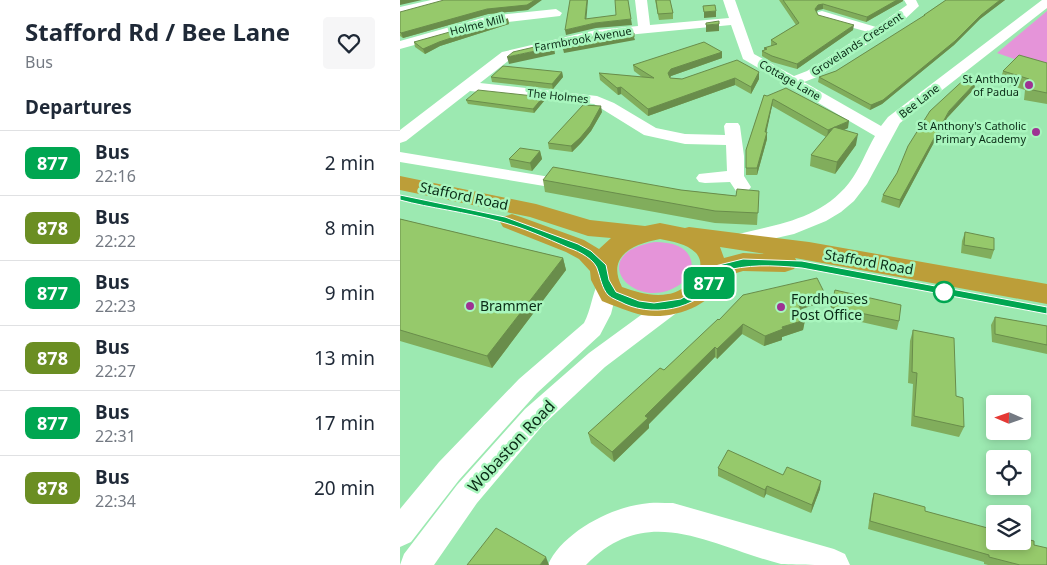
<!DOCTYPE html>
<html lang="en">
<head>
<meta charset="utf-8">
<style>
  body { margin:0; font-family:"Noto Sans",sans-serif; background:#f6f6f7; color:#1f2937; height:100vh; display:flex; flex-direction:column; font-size:19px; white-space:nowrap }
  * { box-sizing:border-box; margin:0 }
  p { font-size:16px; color:#747a83 }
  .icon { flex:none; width:28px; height:28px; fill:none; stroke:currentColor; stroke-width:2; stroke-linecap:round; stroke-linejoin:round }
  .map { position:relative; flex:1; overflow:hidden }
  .panel { display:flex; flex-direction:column; background:#fff; width:400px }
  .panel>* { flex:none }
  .badge { padding:0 10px; border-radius:8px; font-size:18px; line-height:32px }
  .needle { width:32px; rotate:272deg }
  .fabs { position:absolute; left:586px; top:395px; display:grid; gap:10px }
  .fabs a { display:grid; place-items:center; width:45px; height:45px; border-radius:5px; background:#fff; box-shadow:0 2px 8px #0003; font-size:25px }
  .map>.badge { position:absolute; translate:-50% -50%; box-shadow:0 0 0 2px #fff }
  h2 { padding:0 25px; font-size:19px; line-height:45px }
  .round { display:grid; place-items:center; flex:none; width:52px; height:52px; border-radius:5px; background:#f6f6f7 }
  .summary { display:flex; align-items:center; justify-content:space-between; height:85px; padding:0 25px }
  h1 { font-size:24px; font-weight:700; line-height:38px }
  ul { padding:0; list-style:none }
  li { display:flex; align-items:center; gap:15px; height:65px; padding:0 25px; border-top:1px solid #e0e1e3 }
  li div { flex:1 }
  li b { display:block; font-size:19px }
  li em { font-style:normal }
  li .badge { min-width:55px; font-weight:700; text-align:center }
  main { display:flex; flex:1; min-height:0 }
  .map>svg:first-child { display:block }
  .green { fill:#e594d9 }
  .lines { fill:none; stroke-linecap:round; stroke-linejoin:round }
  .minor { fill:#fff; fill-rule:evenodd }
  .highway { fill:#bc9e39; fill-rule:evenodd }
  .wall { fill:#81ad5c }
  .shaded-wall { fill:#698d4b }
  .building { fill:#96c96b; stroke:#698d4b }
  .line { fill:#00a651; stroke:#fff }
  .poi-dot { fill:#9e3293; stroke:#a9f6be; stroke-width:2 }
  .stop-dot { fill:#fff; stroke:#00a651; stroke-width:2.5 }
  .labels { text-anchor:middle; stroke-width:5; stroke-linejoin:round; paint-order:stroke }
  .far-street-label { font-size:11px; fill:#0a2b16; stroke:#a9f6be }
  .far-poi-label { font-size:11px; fill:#0a2b16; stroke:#a9f6be; text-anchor:end }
  .street-label { font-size:14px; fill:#0a2b16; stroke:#a9f6be }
  .poi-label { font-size:14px; fill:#0a2b16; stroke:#a9f6be; text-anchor:start }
  .near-street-label { font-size:16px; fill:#0a2b16; stroke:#a9f6be }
</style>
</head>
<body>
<main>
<section class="panel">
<div class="summary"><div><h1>Stafford Rd / Bee Lane</h1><p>Bus</p></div><a class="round"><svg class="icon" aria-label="heart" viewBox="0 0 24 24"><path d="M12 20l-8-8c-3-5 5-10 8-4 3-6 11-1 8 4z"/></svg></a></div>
<h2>Departures</h2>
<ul>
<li><span class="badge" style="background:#00a651;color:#fff">877</span><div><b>Bus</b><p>22:16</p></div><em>2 min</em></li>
<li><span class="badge" style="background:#6b8e23;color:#fff">878</span><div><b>Bus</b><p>22:22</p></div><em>8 min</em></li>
<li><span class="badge" style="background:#00a651;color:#fff">877</span><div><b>Bus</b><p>22:23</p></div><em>9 min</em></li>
<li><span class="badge" style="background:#6b8e23;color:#fff">878</span><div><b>Bus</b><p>22:27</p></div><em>13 min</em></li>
<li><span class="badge" style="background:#00a651;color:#fff">877</span><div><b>Bus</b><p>22:31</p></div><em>17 min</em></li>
<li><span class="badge" style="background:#6b8e23;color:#fff">878</span><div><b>Bus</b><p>22:34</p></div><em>20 min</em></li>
</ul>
</section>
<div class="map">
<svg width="647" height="565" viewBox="0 0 647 565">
  <rect width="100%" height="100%" fill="#9ce9b1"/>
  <path class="green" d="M 647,11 L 647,70 L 597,53 Z
    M 255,242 C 263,242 271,243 278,246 C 294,253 297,272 282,283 C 237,317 181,254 255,242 Z"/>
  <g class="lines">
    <path class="minor" d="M 31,0 L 51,0 L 49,2 L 0,15 L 0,7 Z
      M 235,0 L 247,0 L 250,25 L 329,18 L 323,0 L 335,0 L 354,54 L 394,76 L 407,71 L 468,32 L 418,18 L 416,15 L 418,12 L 422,11 L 476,27 L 507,5 L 504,0 L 516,0 L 519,6 L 504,20 L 417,77 L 404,82 L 481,126 L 488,117 L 642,0 L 647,0 L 647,8 L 500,123 L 467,184 L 454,201 L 441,212 L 426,221 L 394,234 L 337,247 L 330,246 L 327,241 L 330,236 C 373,225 419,221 449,183 C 460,169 466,151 475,136 L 343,59 L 331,25 L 196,38 L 112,58 L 80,83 L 197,96 L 214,103 L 256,128 L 285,134 L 325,135 L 324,126 L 326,123 L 338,123 L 340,126 L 344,156 L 344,176 L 351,187 L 348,191 L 342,192 L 336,191 L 330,182 L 305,183 L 299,182 L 296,178 L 299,174 L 327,171 L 326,145 L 285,144 L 244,135 L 194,104 L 70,91 L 6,141 L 0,143 L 0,130 L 102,52 L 196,30 L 238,26 Z
      M 156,9 L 162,13 L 160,16 L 90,24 L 0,49 L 0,41 L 89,16 Z
      M 0,152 L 150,177 L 153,181 L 150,185 L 144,186 L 0,162 Z
      M 207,279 L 215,281 L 218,286 L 211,314 L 200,335 L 137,393 L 59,480 L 11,542 L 0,547 L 0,509 L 39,462 L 119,379 L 184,323 C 191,310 192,294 199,281 Z
      M 271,297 L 279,299 L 282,305 L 279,311 L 205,367 L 143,425 L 77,503 L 34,565 L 0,565 L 4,554 L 57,485 L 125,409 L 189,353 L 263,299 Z
      M 273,503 L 434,549 L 445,554 L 450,565 C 431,565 398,565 381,564 C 310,546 248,501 186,565 L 148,565 C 161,534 209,508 242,504 C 252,502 263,503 273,503 Z"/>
    <path class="highway" d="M 0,176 L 136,204 L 190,220 L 245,226 L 260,223 L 285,228 L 289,227 L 409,242 L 647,284 L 647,304 L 395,258 L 398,263 L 394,269 L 385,272 L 343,271 L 323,277 C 313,307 272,320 242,315 C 229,312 215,306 202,301 L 191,280 L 190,271 L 179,259 L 166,252 L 103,227 L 100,222 L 103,217 L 112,214 L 121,217 L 184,240 L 199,249 L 211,238 L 188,236 L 130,217 L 0,190 ZM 260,239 C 273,242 286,243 296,253 C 311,270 284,292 268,294 C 252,297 237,292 222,287 C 206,256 233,244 260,239 ZM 320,247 L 365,254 L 343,253 L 324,258 Z"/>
  </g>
  <path class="wall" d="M 255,0 L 270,0 L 273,13 L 273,19 L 259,20 Z
    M 379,0 L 503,0 L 503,1 L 466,22 L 423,9 L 418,10 L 416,12 L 418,15 L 453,30 L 397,69 L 372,62 L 362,56 L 362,51 L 364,50 L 364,48 L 371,46 L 371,40 L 396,25 Z
    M 546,0 L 605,0 L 580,19 L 554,45 L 482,104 L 470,110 L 418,82 L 419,77 L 436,71 L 523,17 L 524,15 Z
    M 128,10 L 88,14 L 3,38 L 0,36 L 0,12 Z
    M 108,19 L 109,24 L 40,46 L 25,54 L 15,47 L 14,42 Z
    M 322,52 L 322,58 L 271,76 L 270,78 L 282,79 L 359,72 L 359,79 L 351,94 L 335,85 L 248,116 L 221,94 L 218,95 L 200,80 L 199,73 L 242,77 L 234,71 L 233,65 Z
    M 647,63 L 647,104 L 624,100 L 625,90 L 600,82 L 603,71 Z
    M 162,72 L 163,77 L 153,89 L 92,82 L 91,77 Z
    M 576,82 L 574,89 L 547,118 L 499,208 L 481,202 L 483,195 Z
    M 364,95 L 448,128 L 444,130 L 456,145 L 435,174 L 410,166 L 411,155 L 426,137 L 372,106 L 366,132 L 367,139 L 357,175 L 346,175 L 346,150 Z
    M 143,97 L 144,101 L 134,113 L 68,104 L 66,100 Z
    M 202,112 L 191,131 L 181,143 L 172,152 L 149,149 L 148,143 Z
    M 140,151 L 142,159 L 132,171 L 111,167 L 109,159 Z
    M 143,180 L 281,190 L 336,196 L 359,191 L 357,225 L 315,223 L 145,192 Z
    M 0,219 L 163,258 L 166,270 L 92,368 L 0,341 Z
    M 565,232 L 594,250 L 591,259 L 561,253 L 562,241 Z
    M 435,290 L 499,321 L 497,330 L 430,315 Z
    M 423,302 L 400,309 L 405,320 L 403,330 L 382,337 L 382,340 L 364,346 L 342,334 L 317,359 L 315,357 L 249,424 L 249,428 L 214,462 L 191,443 L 188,433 L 264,370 L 319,320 Z
    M 595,317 L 647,326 L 647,354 L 592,342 L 591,325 Z
    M 513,330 L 556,396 L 564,427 L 559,437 L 511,426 L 513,384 L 508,383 L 510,341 Z
    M 318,468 L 383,475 L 420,489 L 411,513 L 366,494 L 364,498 L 318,476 Z
    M 474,493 L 525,511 L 634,545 L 647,565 L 588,565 L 584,564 L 584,562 L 468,529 L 472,500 Z"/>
  <path class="shaded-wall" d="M 0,0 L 22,0 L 0,5 Z
    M 135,0 L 142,0 L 128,10 L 88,14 L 3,38 L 1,33 L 87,9 Z
    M 187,0 L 188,0 L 186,24 L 185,19 Z
    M 497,0 L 503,0 L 503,1 L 466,22 L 467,17 Z
    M 600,0 L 605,0 L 580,19 L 554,45 L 482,104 L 470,110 L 471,105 L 581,15 Z
    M 423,4 L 423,9 L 418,10 L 414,14 L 415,9 L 418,5 Z
    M 316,11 L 316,17 L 304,18 L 304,12 Z
    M 108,19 L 109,24 L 40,46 L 25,54 L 23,49 L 39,42 Z
    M 231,19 L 232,25 L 196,28 L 166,35 L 165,30 L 195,23 Z
    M 319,24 L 319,31 L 306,32 L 306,25 Z
    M 454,25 L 453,30 L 397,69 L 397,64 Z
    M 234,37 L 235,40 L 164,53 L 163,49 Z
    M 154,47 L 155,54 L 109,64 L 107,57 Z
    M 322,52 L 322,58 L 271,76 L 268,80 L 268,73 L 271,69 Z
    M 162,72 L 163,77 L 153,89 L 152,84 Z
    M 359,72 L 359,79 L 351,94 L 351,87 Z
    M 335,78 L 335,85 L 248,116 L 248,109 Z
    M 576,82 L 574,89 L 547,118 L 499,208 L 500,200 L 549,111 Z
    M 221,87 L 221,94 L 218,95 L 217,88 Z
    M 143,97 L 144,101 L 134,113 L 133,109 Z
    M 373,99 L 372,106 L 365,139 L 365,132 Z
    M 201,106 L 202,112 L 191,131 L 181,143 L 172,152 L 171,146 Z
    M 449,121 L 448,128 L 427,137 L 428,130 Z
    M 367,132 L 367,139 L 357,175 L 357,168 Z
    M 458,134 L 456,145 L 435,174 L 437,162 Z
    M 140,151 L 142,159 L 132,171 L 130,163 Z
    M 163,258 L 166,270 L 92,368 L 87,356 Z
    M 424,292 L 423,302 L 396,311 L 397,300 Z
    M 405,320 L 403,330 L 382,337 L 382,340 L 364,346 L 365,336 L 382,327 Z
    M 343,324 L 342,334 L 317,359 L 317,349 Z
    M 315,347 L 315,357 L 249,424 L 249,428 L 214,462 L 212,452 L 245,416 Z
    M 421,481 L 420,489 L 411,513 L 412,505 Z
    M 367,486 L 366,494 L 364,498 L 365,490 Z
    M 146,557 L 149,565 L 140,565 Z"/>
  <path class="building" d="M 44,0 L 135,0 L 127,5 L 87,9 L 1,33 L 0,32 L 0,12 Z
    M 170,0 L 187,0 L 185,19 L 216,15 L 215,0 L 228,0 L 231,19 L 195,23 L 165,30 Z
    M 256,0 L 270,0 L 273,13 L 258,14 Z
    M 383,0 L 497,0 L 467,17 L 423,4 L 418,5 L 415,9 L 418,15 L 454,25 L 397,64 L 372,56 L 362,51 L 367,49 L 364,48 L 377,44 L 371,40 L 399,23 Z
    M 546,0 L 600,0 L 581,15 L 555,41 L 483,100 L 471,105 L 419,77 L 436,71 L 525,15 L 524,15 Z
    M 315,5 L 316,11 L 304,12 L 303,6 Z
    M 108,19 L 39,42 L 23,49 L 14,42 L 89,21 Z
    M 319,21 L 319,24 L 306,25 L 306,23 Z
    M 234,33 L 234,37 L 163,49 L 164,44 L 196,36 Z
    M 304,42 L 322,52 L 271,69 L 268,73 L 270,78 L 282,79 L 337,60 L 359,72 L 351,87 L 335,78 L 248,109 L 221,87 L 217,88 L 199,73 L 254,78 L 233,65 Z
    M 147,44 L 154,47 L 107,57 L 113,52 Z
    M 619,55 L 647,63 L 647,93 L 628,89 L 629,79 L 603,71 Z
    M 103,66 L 162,72 L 152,84 L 91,77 Z
    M 569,75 L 576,82 L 549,111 L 500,200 L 483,195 L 497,173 L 508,146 L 530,111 Z
    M 386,88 L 449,121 L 428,130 L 373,99 L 365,132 L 367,132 L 357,168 L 346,168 L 346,150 L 364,95 L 367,96 Z
    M 78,90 L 143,97 L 133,109 L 66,100 Z
    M 183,105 L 201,106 L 190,126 L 180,138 L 171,146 L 148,143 Z
    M 434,127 L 458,134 L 437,162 L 411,155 Z
    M 120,148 L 140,151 L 130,163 L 109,159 Z
    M 153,167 L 281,190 L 336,196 L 337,189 L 359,191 L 358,213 L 315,211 L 143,180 Z
    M 0,219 L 163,258 L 87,356 L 0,330 Z
    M 565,232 L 594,238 L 594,250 L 564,245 Z
    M 417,278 L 424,292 L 397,300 L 405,320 L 382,327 L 383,329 L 365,336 L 343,324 L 317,349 L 315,347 L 245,416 L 248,418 L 212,452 L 188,433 L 260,368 L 264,370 L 318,319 L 319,320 L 343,295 Z
    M 435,290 L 501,305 L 499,321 L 431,307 Z
    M 595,317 L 647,326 L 647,345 L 595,334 Z
    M 513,330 L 554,338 L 556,396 L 563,398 L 564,427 L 514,416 L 517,373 L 512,372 Z
    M 328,450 L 383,475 L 387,467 L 421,481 L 412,505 L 367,486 L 365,490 L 318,468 Z
    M 474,493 L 525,507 L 525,511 L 595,530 L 595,541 L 622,541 L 622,538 L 634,541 L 634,545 L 647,548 L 647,565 L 620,565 L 589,557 L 589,555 L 470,521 Z
    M 96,528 L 146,557 L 140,565 L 67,565 Z"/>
  <path class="line" d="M 0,195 L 105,217 L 178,244 L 191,251 L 206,265 L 209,280 L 216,292 L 239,301 L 254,303 L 281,299 L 302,285 L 311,267 L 343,259 L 402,261 L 647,307 L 647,314 L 402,268 C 370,265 350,264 319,272 C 307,308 256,318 225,304 C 220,301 212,299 208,295 C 202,288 201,280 198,271 C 196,260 179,251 169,248 C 146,238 122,227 98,221 C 65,212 30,208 0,200 Z"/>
  <g class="poi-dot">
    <circle cx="629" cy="85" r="5"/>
    <circle cx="636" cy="132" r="5"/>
    <circle cx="70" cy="306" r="5"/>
    <circle cx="381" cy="307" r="5"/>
  </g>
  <circle class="stop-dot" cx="544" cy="292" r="10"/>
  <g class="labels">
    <g class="far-street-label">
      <text transform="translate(77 25) rotate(-14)" y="4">Holme Mill</text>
      <text transform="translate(183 39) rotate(-10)" y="4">Farmbrook Avenue</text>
      <text transform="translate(457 44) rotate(-33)" y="4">Grovelands Crescent</text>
      <text transform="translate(390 80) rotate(30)" y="4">Cottage Lane</text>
      <text transform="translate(158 96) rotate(6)" y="4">The Holmes</text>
      <text transform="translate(519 101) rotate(-38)" y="4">Bee Lane</text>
    </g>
    <g class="far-poi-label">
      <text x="619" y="83">St Anthony<tspan x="619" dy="13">of Padua</tspan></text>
      <text x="626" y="130">St Anthony's Catholic<tspan x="626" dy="13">Primary Academy</tspan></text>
    </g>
    <g class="street-label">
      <text transform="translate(64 196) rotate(12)" y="5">Stafford Road</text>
      <text transform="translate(469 262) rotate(10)" y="5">Stafford Road</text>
    </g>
    <g class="poi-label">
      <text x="391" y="304">Fordhouses<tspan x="391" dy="16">Post Office</tspan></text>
      <text x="80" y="311">Brammer</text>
    </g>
    <g class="near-street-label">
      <text transform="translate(111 446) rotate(-47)" y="6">Wobaston Road</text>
    </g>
  </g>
</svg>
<div class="fabs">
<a><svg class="needle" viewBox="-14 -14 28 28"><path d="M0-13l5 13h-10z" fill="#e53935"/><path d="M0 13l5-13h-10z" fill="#747a83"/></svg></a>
<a><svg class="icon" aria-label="locate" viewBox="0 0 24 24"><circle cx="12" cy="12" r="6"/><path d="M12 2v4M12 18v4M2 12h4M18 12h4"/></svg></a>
<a><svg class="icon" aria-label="layers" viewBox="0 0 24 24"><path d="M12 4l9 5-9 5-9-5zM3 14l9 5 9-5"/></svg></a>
</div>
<b class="badge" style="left:309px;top:283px;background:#00a651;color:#fff">877</b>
</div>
</main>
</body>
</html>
